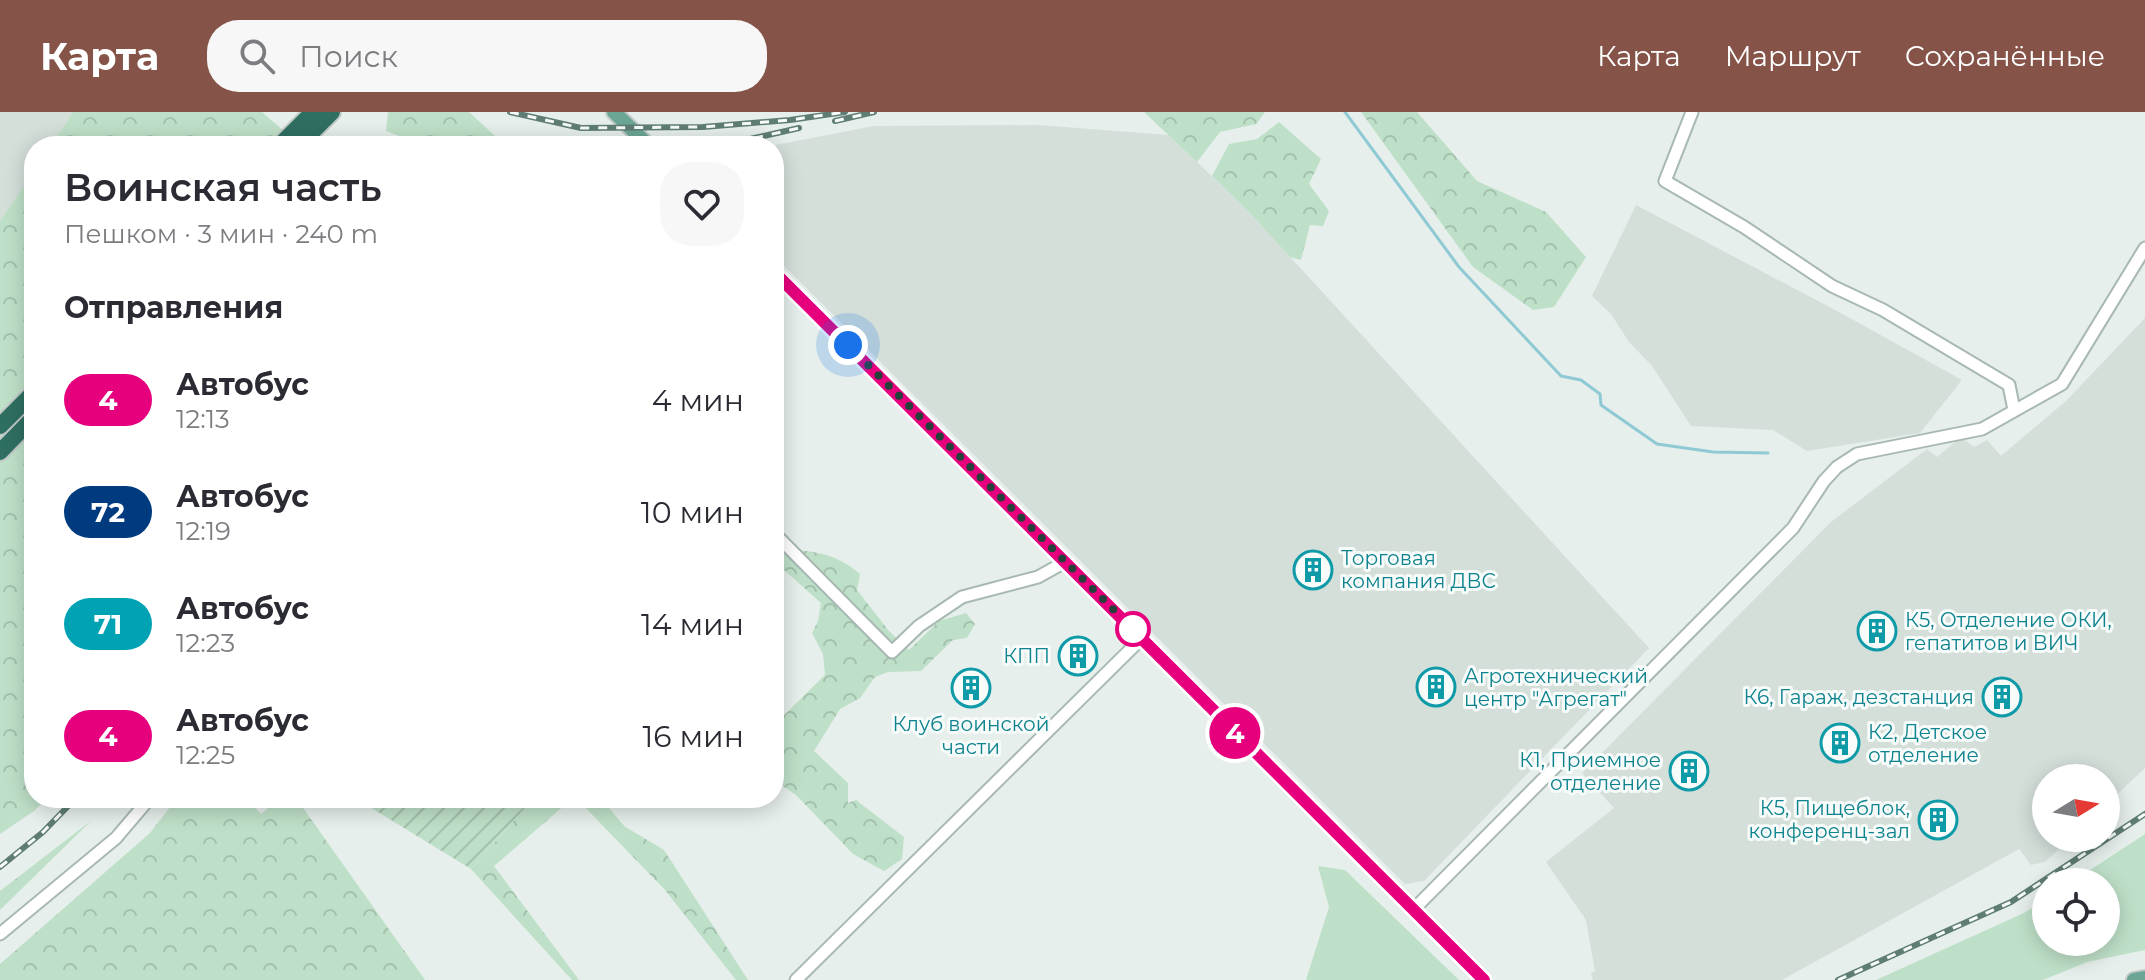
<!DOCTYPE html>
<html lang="ru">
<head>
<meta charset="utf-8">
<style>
  body { margin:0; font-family:Montserrat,sans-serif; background:#f7f7f7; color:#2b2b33; height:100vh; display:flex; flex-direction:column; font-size:30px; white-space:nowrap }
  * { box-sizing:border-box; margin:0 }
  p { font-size:26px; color:#7c7c81 }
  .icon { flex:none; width:44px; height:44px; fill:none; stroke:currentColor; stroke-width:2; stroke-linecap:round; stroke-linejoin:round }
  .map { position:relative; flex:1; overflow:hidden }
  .side { position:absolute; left:24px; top:24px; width:760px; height:672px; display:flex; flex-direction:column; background:#fff; border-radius:32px; box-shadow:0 4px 20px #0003 }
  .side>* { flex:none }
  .badge { padding:0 16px; border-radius:26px; font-size:28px; line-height:52px }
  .needle { width:52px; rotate:79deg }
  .fabs { position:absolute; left:2032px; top:652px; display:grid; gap:16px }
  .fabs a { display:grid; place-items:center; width:88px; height:88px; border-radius:50%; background:#fff; box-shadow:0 4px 20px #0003; font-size:40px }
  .you { position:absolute; width:40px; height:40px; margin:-20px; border:6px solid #fff; border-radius:50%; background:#1a73e8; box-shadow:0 0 0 12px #1a73e833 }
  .map>.badge { position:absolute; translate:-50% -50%; box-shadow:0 0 0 4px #fff }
  h2 { padding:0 40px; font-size:30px; line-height:72px }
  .round { display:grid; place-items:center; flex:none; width:84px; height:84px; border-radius:32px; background:#f7f7f7 }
  .summary { display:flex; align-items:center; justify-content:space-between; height:136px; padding:0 40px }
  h1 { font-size:38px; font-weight:600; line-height:60px }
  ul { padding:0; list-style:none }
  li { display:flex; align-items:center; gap:24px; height:112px; padding:0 40px }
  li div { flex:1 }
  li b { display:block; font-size:30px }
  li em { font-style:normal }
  li .badge { min-width:88px; font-weight:700; text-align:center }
  header { display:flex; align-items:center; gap:48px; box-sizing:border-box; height:112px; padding:0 40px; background:#855347; color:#fff }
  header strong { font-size:38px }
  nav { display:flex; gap:44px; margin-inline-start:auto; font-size:28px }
  .search { width:560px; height:72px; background:#f7f7f7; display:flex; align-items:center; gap:20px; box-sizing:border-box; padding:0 28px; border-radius:32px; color:#7c7c81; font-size:30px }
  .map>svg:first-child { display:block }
  .built { fill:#d4dfda }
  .grass { fill:#bfe0c8 }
  .forest { fill:url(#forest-crowns) }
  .garden { fill:url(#garden-furrows) }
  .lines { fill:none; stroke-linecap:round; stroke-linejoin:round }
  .stream { stroke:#8ec9d4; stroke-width:3 }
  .minor-casing { stroke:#a8b8b2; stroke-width:15 }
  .major-casing { stroke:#c2cac8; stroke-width:18 }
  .highway-casing { stroke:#c2cac8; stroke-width:20 }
  .minor { stroke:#fff; stroke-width:11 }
  .major { stroke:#6aa596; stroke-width:14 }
  .highway { stroke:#2f6f62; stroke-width:16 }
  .rail-casing { stroke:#5f7d75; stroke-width:6 }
  .rail { stroke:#f7fbf9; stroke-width:3; stroke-dasharray:9; stroke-linecap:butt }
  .line-casing { stroke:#fff; stroke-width:18 }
  .line { stroke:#e6007e; stroke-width:12 }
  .walk { stroke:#24423a; stroke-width:8; stroke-dasharray:0 14.4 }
  .stop-dot { fill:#fff; stroke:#e6007e; stroke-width:4 }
  .labels { text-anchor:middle; stroke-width:6; stroke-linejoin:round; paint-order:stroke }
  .culture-label { font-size:20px; fill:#0d838f; stroke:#f7fbf9; text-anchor:start }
</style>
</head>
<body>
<header>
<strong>Карта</strong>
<div class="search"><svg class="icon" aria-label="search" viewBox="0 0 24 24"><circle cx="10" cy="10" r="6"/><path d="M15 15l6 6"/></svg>Поиск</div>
<nav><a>Карта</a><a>Маршрут</a><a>Сохранённые</a></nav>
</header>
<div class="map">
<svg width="2145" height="868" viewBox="0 0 2145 868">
  <defs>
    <pattern id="forest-crowns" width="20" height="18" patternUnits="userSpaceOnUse" patternTransform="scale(2)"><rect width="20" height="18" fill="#bfe0c8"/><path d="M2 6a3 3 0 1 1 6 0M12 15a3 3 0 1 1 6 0" fill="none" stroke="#a4c1ad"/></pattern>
    <pattern id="garden-furrows" width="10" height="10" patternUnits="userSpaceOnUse" patternTransform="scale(2)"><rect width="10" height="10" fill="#bfe0c8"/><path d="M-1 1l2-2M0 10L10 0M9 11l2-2" fill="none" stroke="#a4c1ad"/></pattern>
  </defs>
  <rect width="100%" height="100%" fill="#e6efeb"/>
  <path class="built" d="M 0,0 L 73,0 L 51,34 L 34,34 L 34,59 L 0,109 Z
    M 1038,13 L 1169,23 L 1248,99 L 1649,536 L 1424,769 L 1405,772 L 774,144 L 774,34 L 770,34 L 874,14 Z
    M 1636,93 L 1839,200 L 1962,268 L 1920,321 L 1807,339 L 1773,318 L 1691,314 L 1652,254 L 1629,230 L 1611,202 L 1592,184 Z
    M 2145,206 L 2145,656 L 2106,693 L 2106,666 L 2046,666 L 2046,726 L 2071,726 L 2045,750 L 2031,753 L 2019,737 L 1782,868 L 1593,868 L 1591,861 L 1595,859 L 1586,808 L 1546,750 L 1614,696 L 1582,661 L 1831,410 L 1927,337 L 1937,345 L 1961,325 L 1974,335 L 1987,328 L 2001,344 L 2066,289 Z"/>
  <path class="grass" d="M 2145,722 L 2145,838 L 2087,850 L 2043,868 L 1876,868 L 2024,801 L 2046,787 L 2046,830 L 2106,830 L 2106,770 L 2072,770 Z
    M 1318,754 L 1345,758 L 1459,868 L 1306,868 L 1329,795 Z"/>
  <path class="forest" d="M 73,0 L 262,0 L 301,34 L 51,34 Z
    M 388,0 L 469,0 L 506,34 L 426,34 L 386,19 Z
    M 1144,0 L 1265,0 L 1256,12 L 1220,20 L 1197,50 Z
    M 1361,0 L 1417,0 L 1477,69 L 1546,100 L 1586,145 L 1554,195 L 1533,198 L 1473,155 Z
    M 1279,10 L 1321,47 L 1309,72 L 1329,99 L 1323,114 L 1310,113 L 1301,148 L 1290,145 L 1248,99 L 1212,64 L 1229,32 L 1257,27 Z
    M 34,59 L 34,686 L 47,686 L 34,699 L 0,722 L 0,109 Z
    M 774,437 C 809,439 832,438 860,462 L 857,478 L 889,519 L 909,538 L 939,509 L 966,501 L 975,512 L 967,526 L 953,528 L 921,559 L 888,560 L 875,565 L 860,586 L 840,597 L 814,639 L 848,671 L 848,691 L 856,688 L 904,725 L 902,747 L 884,759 L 853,742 L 796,683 L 774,668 L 774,610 L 777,610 L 825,563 L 823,542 L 812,521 L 818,509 L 821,491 L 774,449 Z
    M 177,686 L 246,686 L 261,702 L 280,686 L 296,686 L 425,868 L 0,868 L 0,852 L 150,721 Z
    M 534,686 L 573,686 L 494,754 L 579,868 L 572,868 L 471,757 Z
    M 576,686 L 601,686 L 624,714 L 664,738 L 748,868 L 736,868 L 665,778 Z
    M 92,708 L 0,798 L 0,779 Z"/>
  <path class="garden" d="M 355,686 L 534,686 L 471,757 Z"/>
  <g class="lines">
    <path class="stream" d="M 1345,0 L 1459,155 L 1561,264 L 1581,268 L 1600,282 L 1601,293 L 1657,332 L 1713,340 L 1768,341"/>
    <defs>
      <path id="minor" d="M 1692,0 L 1665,69 L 1744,115 L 1832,174 L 1883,198 L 2009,273 L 2014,298
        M 774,421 L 892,540 L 919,514 L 962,485 L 1038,465 L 1065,450
        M 1413,798 L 1793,416 L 1824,369 L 1837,355 L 1857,342 L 1982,317 L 2062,272 L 2145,136
        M 0,822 L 116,726 L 150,686
        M 796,868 L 1142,526"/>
      <path id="major" d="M 614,0 L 649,34
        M 774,160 L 1484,868
        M 2134,868 L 2145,866"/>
      <path id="highway" d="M 279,34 L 313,0
        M 298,34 L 332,0
        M 0,314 L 34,280
        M 0,340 L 34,305"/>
    </defs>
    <use href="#minor" class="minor-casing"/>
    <use href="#major" class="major-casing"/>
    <use href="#highway" class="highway-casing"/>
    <use href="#minor" class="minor"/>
    <use href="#major" class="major"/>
    <use href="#highway" class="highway"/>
    <defs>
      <path id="rail" d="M 510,0 L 581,16 L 703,15 L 790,8 L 845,0
        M 835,9 L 874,0
        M 719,34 L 799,16
        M 0,755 L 43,720 L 76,686
        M 1838,868 L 2011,790 L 2145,702"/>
    </defs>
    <use href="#rail" class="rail-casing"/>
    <use href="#rail" class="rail"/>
  </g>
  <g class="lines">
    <defs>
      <path id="line" d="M 774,160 L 1484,868"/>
    </defs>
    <use href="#line" class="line-casing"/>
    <use href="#line" class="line"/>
    <path class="walk" d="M 848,233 L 1133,517"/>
  </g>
  <defs>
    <symbol id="building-ring" viewBox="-11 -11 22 22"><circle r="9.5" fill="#f7fbf9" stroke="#0f9aa8" stroke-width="1.5"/><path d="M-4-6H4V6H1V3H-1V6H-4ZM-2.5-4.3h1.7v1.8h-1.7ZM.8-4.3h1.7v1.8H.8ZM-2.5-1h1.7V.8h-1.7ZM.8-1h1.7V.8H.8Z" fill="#0f9aa8"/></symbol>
  </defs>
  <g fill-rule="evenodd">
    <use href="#building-ring" x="1291" y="436" width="44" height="44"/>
    <use href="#building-ring" x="1855" y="497" width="44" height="44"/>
    <use href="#building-ring" x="1056" y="522" width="44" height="44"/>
    <use href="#building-ring" x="1414" y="553" width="44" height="44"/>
    <use href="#building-ring" x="949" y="554" width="44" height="44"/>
    <use href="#building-ring" x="1980" y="563" width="44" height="44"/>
    <use href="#building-ring" x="1818" y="609" width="44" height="44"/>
    <use href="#building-ring" x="1667" y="637" width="44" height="44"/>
    <use href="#building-ring" x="1916" y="686" width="44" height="44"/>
  </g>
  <circle class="stop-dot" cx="1133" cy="517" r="16"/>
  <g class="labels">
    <g class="culture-label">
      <text x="1341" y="453">Торговая<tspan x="1341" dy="23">компания ДВС</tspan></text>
      <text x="1905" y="515">К5, Отделение ОКИ,<tspan x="1905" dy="23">гепатитов и ВИЧ</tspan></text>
      <text x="1050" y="551" text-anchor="end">КПП</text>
      <text x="1464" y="571">Агротехнический<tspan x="1464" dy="23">центр "Агрегат"</tspan></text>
      <text x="1974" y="592" text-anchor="end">К6, Гараж, дезстанция</text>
      <text x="971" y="619" text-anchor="middle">Клуб воинской<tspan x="971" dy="23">части</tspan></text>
      <text x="1868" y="627">К2, Детское<tspan x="1868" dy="23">отделение</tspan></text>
      <text x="1661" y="655" text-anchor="end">К1, Приемное<tspan x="1661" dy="23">отделение</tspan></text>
      <text x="1910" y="703" text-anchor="end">К5, Пищеблок,<tspan x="1910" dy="23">конференц-зал</tspan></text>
    </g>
  </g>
</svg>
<div class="fabs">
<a><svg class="needle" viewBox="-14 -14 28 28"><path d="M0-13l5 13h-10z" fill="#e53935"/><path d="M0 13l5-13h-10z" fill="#7c7c81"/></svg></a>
<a><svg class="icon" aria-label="locate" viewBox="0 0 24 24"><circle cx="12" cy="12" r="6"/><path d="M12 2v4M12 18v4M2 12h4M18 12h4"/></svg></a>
</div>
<div class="you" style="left:848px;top:233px"></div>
<b class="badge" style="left:1235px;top:621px;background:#e6007e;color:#fff">4</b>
<section class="side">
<div class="summary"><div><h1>Воинская часть</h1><p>Пешком · 3 мин · 240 m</p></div><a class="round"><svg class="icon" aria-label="heart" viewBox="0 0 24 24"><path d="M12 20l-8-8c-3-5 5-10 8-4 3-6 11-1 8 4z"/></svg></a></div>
<h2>Отправления</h2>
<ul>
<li><span class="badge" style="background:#e6007e;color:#fff">4</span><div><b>Автобус</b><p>12:13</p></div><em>4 мин</em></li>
<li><span class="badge" style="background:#003b80;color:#fff">72</span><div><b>Автобус</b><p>12:19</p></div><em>10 мин</em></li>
<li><span class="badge" style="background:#00a3b4;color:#fff">71</span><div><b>Автобус</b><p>12:23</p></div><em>14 мин</em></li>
<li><span class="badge" style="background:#e6007e;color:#fff">4</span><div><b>Автобус</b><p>12:25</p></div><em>16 мин</em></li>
</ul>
</section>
</div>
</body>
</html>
